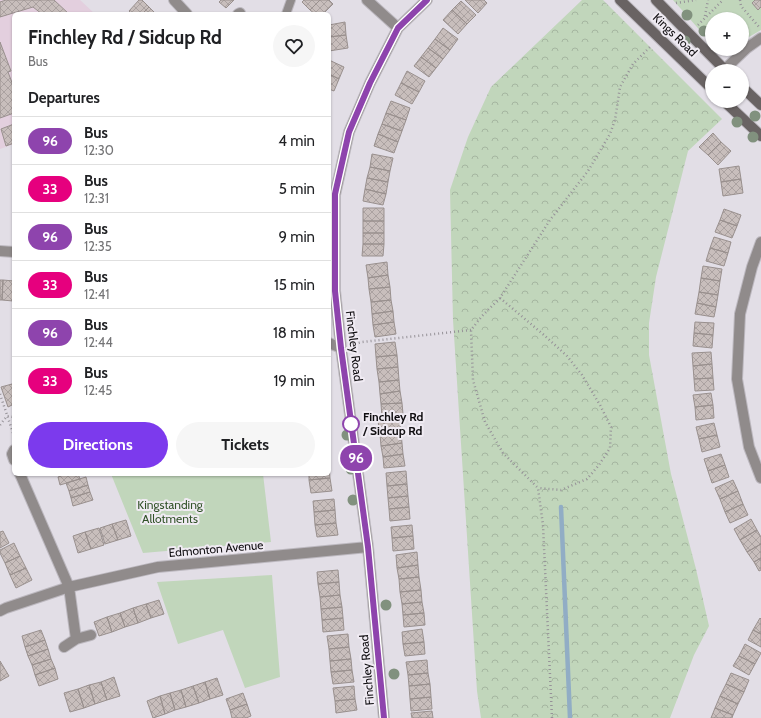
<!DOCTYPE html>
<html lang="en">
<head>
<meta charset="utf-8">
<style>
  body { margin:0; font-family:Cabin,sans-serif; background:#f6f6f6; color:#202124; height:100vh; display:flex; flex-direction:column; font-size:15px; white-space:nowrap }
  * { box-sizing:border-box; margin:0 }
  p { font-size:13px; color:#757577 }
  .icon { flex:none; width:22px; height:22px; fill:none; stroke:currentColor; stroke-width:2; stroke-linecap:round; stroke-linejoin:round }
  .map { position:relative; flex:1; overflow:hidden }
  .panel { position:absolute; left:12px; top:12px; width:319px; height:464px; display:flex; flex-direction:column; background:#fff; border-radius:6px; box-shadow:0 1px 3px #0004 }
  .panel>* { flex:none }
  .badge { padding:0 8px; border-radius:13px; font-size:14px; line-height:26px }
  .buttons { position:absolute; left:705px; top:12px; display:grid; gap:8px }
  .buttons a { display:grid; place-items:center; width:44px; height:44px; border-radius:50%; background:#fff; box-shadow:0 1px 3px #0004; font-size:20px }
  .map>.badge { position:absolute; translate:-50% -50%; box-shadow:0 0 0 2px #fff }
  h2 { padding:0 16px; font-size:15px; line-height:36px }
  .round { display:grid; place-items:center; flex:none; width:42px; height:42px; border-radius:21px; background:#f6f6f6 }
  .headline { display:flex; align-items:center; justify-content:space-between; height:68px; padding:0 16px }
  h1 { font-size:19px; font-weight:700; line-height:30px }
  .primary-button { display:flex; gap:8px; margin-top:auto; padding:8px 16px }
  .primary-button a { flex:1; height:46px; border-radius:24px; background:#7c3aed; color:#fff; font-size:16px; font-weight:700; line-height:46px; text-align:center }
  .primary-button a+a { background:#f6f6f6; color:#202124 }
  ul { padding:0; list-style:none }
  li { display:flex; align-items:center; gap:12px; height:48px; padding:0 16px; border-top:1px solid #e0e0e0 }
  li div { flex:1 }
  li b { display:block; font-size:15px }
  li em { font-style:normal }
  li .badge { min-width:44px; font-weight:700; text-align:center }
  .map>svg:first-child { display:block }
  .education { fill:#e3cfde }
  .green { fill:#c1d6bb }
  .park { fill:url(#park-crowns) }
  .lines { fill:none; stroke-linecap:round; stroke-linejoin:round }
  .stream { stroke:#91adc5; stroke-width:4.5 }
  .building { fill:url(#building-cross-hatch); stroke:#99908e }
  .service-casing { stroke:#bcb8bf; stroke-width:10 }
  .minor-casing { stroke:#bcb8bf; stroke-width:12 }
  .secondary-casing { stroke:#bcb8bf; stroke-width:12 }
  .path { stroke:#969298; stroke-width:2.5; stroke-dasharray:1 3; stroke-linecap:butt }
  .service { stroke:#908b8b; stroke-width:8 }
  .minor { stroke:#908b8b; stroke-width:10 }
  .secondary { stroke:#696363; stroke-width:10 }
  .tree { fill:#81917e }
  .line-casing { stroke:#fff; stroke-width:9 }
  .line { stroke:#8e44ad; stroke-width:6 }
  .stop-dot { fill:#fff; stroke:#8e44ad; stroke-width:2 }
  .labels { text-anchor:middle; stroke-width:4; stroke-linejoin:round; paint-order:stroke }
  .street-label { font-size:12px; fill:#0f0d10; stroke:#f0ebf3 }
  .stop-label { font-size:12px; font-weight:bold; fill:#0f0d10; stroke:#f0ebf3; text-anchor:start }
  .park-label { font-size:12px; fill:#315228; stroke:#f0ebf3 }
</style>
</head>
<body>
<div class="map">
<svg width="761" height="718" viewBox="0 0 761 718">
  <defs>
    <pattern id="park-crowns" width="20" height="18" patternUnits="userSpaceOnUse"><rect width="20" height="18" fill="#c1d6bb"/><path d="M2 6a3 3 0 1 1 6 0M12 15a3 3 0 1 1 6 0" fill="none" stroke="#a5b6a0"/></pattern>
    <pattern id="building-cross-hatch" width="8" height="8" patternUnits="userSpaceOnUse"><rect width="8" height="8" fill="#c8bebc"/><path d="M0 0l8 8M0 8l8-8" fill="none" stroke="#aba2a1"/></pattern>
  </defs>
  <rect width="100%" height="100%" fill="#e2dee6"/>
  <path class="education" d="M 0,0 L 80,0 L 95,14 L 14,14 L 14,144 L 0,149 Z"/>
  <path class="green" d="M 673,0 L 761,0 L 761,30 L 742,41 L 742,19 L 712,19 L 712,44 Z
    M 111,474 L 263,474 L 271,542 L 143,553 Z
    M 272,575 L 280,677 L 245,688 L 223,630 L 178,644 L 157,582 Z"/>
  <path class="park" d="M 582,0 L 603,0 L 722,119 L 688,151 L 656,277 L 649,323 L 649,355 L 671,474 L 696,569 L 709,626 L 694,655 L 670,718 L 481,718 L 477,691 L 453,320 L 450,190 L 468,137 L 491,87 Z"/>
  <g class="lines">
    <path class="stream" d="M 561,507 L 570,718"/>
  </g>
  <path class="building" d="M 6,0 L 54,0 L 69,14 L 42,14 L 33,7 L 0,17 L 0,2 Z
    M 139,0 L 142,0 L 149,7 L 142,14 L 132,14 L 129,11 Z
    M 221,0 L 234,0 L 226,8 L 219,2 Z
    M 304,0 L 320,0 L 310,10 L 302,2 Z
    M 320,0 L 329,0 L 333,4 L 323,14 L 315,14 L 310,10 Z
    M 465,0 L 484,0 L 487,3 L 478,13 Z
    M 755,0 L 761,0 L 761,7 L 758,10 L 752,3 Z
    M 461,1 L 476,15 L 467,24 L 452,10 Z
    M 149,7 L 156,14 L 142,14 Z
    M 452,10 L 467,24 L 458,34 L 443,20 Z
    M 345,22 L 346,35 L 329,37 L 329,25 Z
    M 443,28 L 458,39 L 450,50 L 435,39 Z
    M 346,35 L 348,48 L 329,51 L 329,37 Z
    M 435,39 L 450,50 L 443,59 L 428,48 Z
    M 0,42 L 11,71 L 8,72 L 14,88 L 14,113 L 0,118 Z
    M 428,48 L 443,59 L 436,68 L 421,57 Z
    M 421,57 L 436,68 L 429,77 L 414,66 Z
    M 329,60 L 344,67 L 339,79 L 329,74 Z
    M 407,71 L 425,81 L 419,92 L 401,83 Z
    M 329,74 L 339,79 L 334,91 L 329,89 Z
    M 401,83 L 419,92 L 412,104 L 395,95 Z
    M 391,101 L 410,108 L 406,120 L 386,113 Z
    M 386,113 L 406,120 L 402,131 L 382,124 Z
    M 14,124 L 14,143 L 6,146 L 1,129 Z
    M 382,124 L 402,131 L 398,142 L 378,134 Z
    M 713,133 L 721,142 L 708,155 L 699,147 Z
    M 378,134 L 398,142 L 394,153 L 374,146 Z
    M 721,142 L 731,151 L 718,165 L 708,155 Z
    M 372,154 L 393,158 L 390,171 L 370,167 Z
    M 739,166 L 741,179 L 721,182 L 719,169 Z
    M 370,167 L 390,171 L 388,182 L 367,178 Z
    M 367,178 L 388,182 L 386,194 L 365,189 Z
    M 741,179 L 743,193 L 723,196 L 721,182 Z
    M 365,189 L 386,194 L 383,205 L 363,201 Z
    M 363,208 L 384,208 L 384,221 L 363,221 Z
    M 724,209 L 741,215 L 737,226 L 720,220 Z
    M 720,220 L 737,226 L 732,238 L 715,232 Z
    M 363,221 L 384,221 L 384,233 L 363,233 Z
    M 363,233 L 384,233 L 384,244 L 363,244 Z
    M 714,237 L 731,242 L 728,253 L 710,248 Z
    M 363,244 L 384,244 L 383,256 L 362,256 Z
    M 710,248 L 728,253 L 724,266 L 706,261 Z
    M 387,262 L 388,275 L 368,278 L 366,265 Z
    M 703,266 L 722,269 L 720,281 L 701,278 Z
    M 388,275 L 390,287 L 369,289 L 368,278 Z
    M 701,278 L 720,281 L 718,295 L 699,292 Z
    M 0,280 L 3,280 L 2,300 L 0,300 Z
    M 3,280 L 14,281 L 13,301 L 2,300 Z
    M 390,287 L 391,300 L 371,302 L 369,289 Z
    M 699,292 L 718,295 L 716,307 L 697,303 Z
    M 391,300 L 393,311 L 372,314 L 371,302 Z
    M 697,303 L 716,307 L 714,317 L 695,314 Z
    M 393,311 L 394,322 L 373,325 L 372,314 Z
    M 394,322 L 396,334 L 375,337 L 373,325 Z
    M 695,322 L 714,323 L 713,335 L 694,333 Z
    M 694,333 L 713,335 L 712,348 L 693,346 Z
    M 395,342 L 397,355 L 376,357 L 375,344 Z
    M 711,352 L 712,364 L 693,366 L 692,353 Z
    M 397,355 L 398,367 L 377,369 L 376,357 Z
    M 712,364 L 713,378 L 694,379 L 693,366 Z
    M 398,367 L 399,380 L 379,382 L 377,369 Z
    M 713,378 L 714,390 L 695,391 L 694,379 Z
    M 399,380 L 400,391 L 380,394 L 379,382 Z
    M 12,384 L 14,389 L 14,404 L 8,407 L 1,387 Z
    M 400,391 L 402,403 L 381,404 L 380,394 Z
    M 711,393 L 713,405 L 695,407 L 693,395 Z
    M 402,403 L 403,414 L 382,417 L 381,404 Z
    M 713,405 L 714,418 L 696,420 L 695,407 Z
    M 399,419 L 401,432 L 380,434 L 378,421 Z
    M 714,423 L 717,435 L 699,439 L 696,427 Z
    M 401,432 L 402,443 L 381,446 L 380,434 Z
    M 717,435 L 720,447 L 702,452 L 699,439 Z
    M 402,443 L 403,454 L 383,457 L 381,446 Z
    M 403,454 L 405,466 L 384,468 L 383,457 Z
    M 721,454 L 725,465 L 708,471 L 704,459 Z
    M 725,465 L 729,477 L 712,483 L 708,471 Z
    M 329,466 L 330,478 L 309,480 L 309,474 L 329,474 Z
    M 406,471 L 407,484 L 387,486 L 386,473 Z
    M 66,474 L 78,474 L 80,479 L 60,485 L 58,477 Z
    M 86,477 L 88,485 L 69,491 L 66,483 Z
    M 330,478 L 332,491 L 311,493 L 309,480 Z
    M 733,480 L 738,491 L 720,499 L 715,488 Z
    M 407,484 L 408,496 L 388,498 L 387,486 Z
    M 88,485 L 90,492 L 71,498 L 69,491 Z
    M 738,491 L 743,504 L 725,512 L 720,499 Z
    M 90,492 L 93,500 L 73,506 L 71,498 Z
    M 408,496 L 409,507 L 389,509 L 388,498 Z
    M 334,499 L 335,510 L 314,512 L 313,501 Z
    M 743,504 L 748,515 L 730,523 L 725,512 Z
    M 409,507 L 410,519 L 390,521 L 389,509 Z
    M 335,510 L 336,523 L 315,525 L 314,512 Z
    M 751,519 L 757,530 L 740,540 L 734,529 Z
    M 126,520 L 131,536 L 118,540 L 112,524 Z
    M 336,523 L 338,535 L 317,537 L 315,525 Z
    M 112,524 L 118,540 L 105,544 L 100,528 Z
    M 412,525 L 413,536 L 392,538 L 391,527 Z
    M 99,528 L 104,545 L 91,549 L 85,532 Z
    M 757,530 L 761,537 L 761,544 L 747,552 L 740,540 Z
    M 3,531 L 9,543 L 0,548 L 0,532 Z
    M 85,532 L 91,549 L 78,553 L 73,536 Z
    M 413,536 L 414,549 L 393,551 L 392,538 Z
    M 14,543 L 20,556 L 5,563 L 0,553 L 0,550 Z
    M 761,544 L 761,558 L 754,562 L 747,552 Z
    M 417,552 L 418,565 L 397,568 L 396,555 Z
    M 20,556 L 26,568 L 10,575 L 5,563 Z
    M 761,558 L 761,570 L 759,571 L 754,562 Z
    M 418,565 L 419,577 L 399,579 L 397,568 Z
    M 26,568 L 32,580 L 16,588 L 10,575 Z
    M 338,570 L 339,582 L 318,584 L 317,572 Z
    M 419,577 L 421,590 L 400,592 L 399,579 Z
    M 339,582 L 340,595 L 320,597 L 318,584 Z
    M 421,590 L 422,602 L 402,604 L 400,592 Z
    M 340,595 L 342,607 L 321,609 L 320,597 Z
    M 159,600 L 164,614 L 151,618 L 146,604 Z
    M 422,602 L 424,613 L 403,615 L 402,604 Z
    M 146,604 L 151,618 L 138,623 L 133,608 Z
    M 342,607 L 343,618 L 322,620 L 321,609 Z
    M 133,608 L 138,623 L 125,627 L 120,613 Z
    M 120,613 L 125,627 L 112,632 L 107,617 Z
    M 424,613 L 425,625 L 404,627 L 403,615 Z
    M 107,617 L 112,632 L 99,636 L 94,622 Z
    M 343,618 L 344,630 L 323,632 L 322,620 Z
    M 760,618 L 761,619 L 761,634 L 753,630 Z
    M 422,629 L 424,642 L 403,644 L 402,632 Z
    M 41,630 L 45,640 L 25,647 L 22,636 Z
    M 753,630 L 761,634 L 761,647 L 748,640 Z
    M 348,634 L 349,647 L 329,649 L 327,636 Z
    M 45,640 L 48,649 L 28,656 L 25,647 Z
    M 424,642 L 425,654 L 405,656 L 403,644 Z
    M 745,644 L 761,653 L 755,664 L 739,656 Z
    M 349,647 L 351,659 L 330,661 L 329,649 Z
    M 48,649 L 51,659 L 32,665 L 28,656 Z
    M 739,656 L 755,664 L 749,675 L 733,666 Z
    M 51,659 L 55,668 L 35,675 L 32,665 Z
    M 351,659 L 352,670 L 331,672 L 330,661 Z
    M 427,660 L 428,673 L 408,675 L 406,662 Z
    M 0,661 L 9,676 L 0,681 Z
    M 55,668 L 58,679 L 39,686 L 35,675 Z
    M 352,670 L 354,682 L 333,684 L 331,672 Z
    M 428,673 L 430,684 L 409,686 L 408,675 Z
    M 731,673 L 749,680 L 744,692 L 726,684 Z
    M 114,677 L 120,696 L 107,700 L 101,682 Z
    M 217,678 L 223,695 L 210,699 L 205,682 Z
    M 101,682 L 107,700 L 95,704 L 89,685 Z
    M 205,682 L 210,699 L 199,703 L 193,686 Z
    M 430,684 L 431,697 L 410,699 L 409,686 Z
    M 726,684 L 744,692 L 738,704 L 720,696 Z
    M 89,685 L 95,704 L 84,708 L 78,689 Z
    M 193,686 L 199,703 L 186,707 L 181,690 Z
    M 354,686 L 355,699 L 335,701 L 333,688 Z
    M 78,689 L 84,708 L 70,712 L 64,693 Z
    M 181,690 L 186,707 L 175,710 L 170,693 Z
    M 170,693 L 175,710 L 165,714 L 160,696 Z
    M 243,693 L 247,704 L 230,710 L 226,699 Z
    M 160,696 L 165,714 L 153,718 L 147,701 Z
    M 720,696 L 738,704 L 733,715 L 715,708 Z
    M 431,697 L 432,709 L 411,711 L 410,699 Z
    M 355,699 L 357,710 L 336,713 L 335,701 Z
    M 247,704 L 251,716 L 246,718 L 232,718 L 230,710 Z
    M 715,708 L 733,715 L 732,718 L 711,718 Z
    M 432,711 L 433,718 L 412,718 L 411,713 Z"/>
  <g class="lines">
    <defs>
      <path id="service" d="M 286,14 L 291,0"/>
      <path id="minor" d="M 174,0 L 187,14
        M 367,0 L 398,28
        M 238,14 L 240,13
        M 724,70 L 747,48 L 761,38
        M 761,242 L 752,267 L 740,314 L 737,379 L 749,447 L 761,478
        M 0,251 L 14,252
        M 329,343 L 341,348
        M 14,450 L 12,454 L 14,460
        M 20,474 L 69,587 L 76,639
        M 0,611 L 6,608 L 69,587 L 158,567 L 368,547
        M 64,647 L 76,639 L 91,635
        M 384,718 L 368,547 L 341,348 L 335,291 L 335,195 L 349,132 L 370,83 L 398,28 L 427,0"/>
      <path id="secondary" d="M 620,0 L 712,89
        M 656,0 L 726,71
        M 742,87 L 761,105
        M 724,101 L 761,136"/>
    </defs>
    <use href="#service" class="service-casing"/>
    <use href="#minor" class="minor-casing"/>
    <use href="#secondary" class="secondary-casing"/>
    <path class="path" d="M 740,0 L 741,6 L 759,27
      M 676,3 L 696,0
      M 705,16 L 708,0
      M 698,25 L 723,0
      M 500,298 L 544,335 L 567,356 L 582,375 L 600,405 L 611,427 L 610,448 L 599,465 L 587,479 L 561,490 L 538,488
      M 351,345 L 362,342 L 471,330
      M 0,394 L 14,436
      M 0,425 L 7,416 L 14,417
      M 552,718 L 543,525 L 538,488 L 503,453 L 485,422 L 473,380 L 471,330 L 482,316 L 500,298 L 550,220 L 588,171 L 610,134 L 615,120 L 620,87 L 633,64 L 651,46"/>
    <use href="#service" class="service"/>
    <use href="#minor" class="minor"/>
    <use href="#secondary" class="secondary"/>
  </g>
  <g class="tree">
    <circle cx="687" cy="15" r="5.5"/>
    <circle cx="704" cy="31" r="5.5"/>
    <circle cx="685" cy="41" r="5.5"/>
    <circle cx="755" cy="116" r="5.5"/>
    <circle cx="737" cy="122" r="5.5"/>
    <circle cx="753" cy="137" r="5.5"/>
    <circle cx="347" cy="435" r="5.5"/>
    <circle cx="351" cy="469" r="5.5"/>
    <circle cx="353" cy="500" r="5.5"/>
    <circle cx="386" cy="605" r="5.5"/>
    <circle cx="394" cy="674" r="5.5"/>
  </g>
  <g class="lines">
    <defs>
      <path id="line" d="M 384,718 L 368,547 L 341,348 L 335,291 L 335,194 L 349,132 L 370,83 L 398,28 L 427,0"/>
    </defs>
    <use href="#line" class="line-casing"/>
    <use href="#line" class="line"/>
  </g>
  <circle class="stop-dot" cx="351" cy="424" r="8"/>
  <g class="labels">
    <g class="street-label">
      <text transform="translate(675 35) rotate(44)" y="4">Kings Road</text>
      <text transform="translate(354 346) rotate(83)" y="4">Finchley Road</text>
      <text transform="translate(216 549) rotate(-5)" y="4">Edmonton Avenue</text>
      <text transform="translate(367 670) rotate(-95)" y="4">Finchley Road</text>
    </g>
    <g class="stop-label">
      <text x="363" y="421">Finchley Rd<tspan x="363" dy="14">/ Sidcup Rd</tspan></text>
    </g>
    <g class="park-label">
      <text x="170" y="509">Kingstanding<tspan x="170" dy="14">Allotments</tspan></text>
    </g>
  </g>
</svg>
<div class="buttons">
<a>+</a>
<a>−</a>
</div>
<b class="badge" style="left:356px;top:458px;background:#8e44ad;color:#fff">96</b>
<section class="panel">
<div class="headline"><div><h1>Finchley Rd / Sidcup Rd</h1><p>Bus</p></div><a class="round"><svg class="icon" aria-label="heart" viewBox="0 0 24 24"><path d="M12 20l-8-8c-3-5 5-10 8-4 3-6 11-1 8 4z"/></svg></a></div>
<h2>Departures</h2>
<ul>
<li><span class="badge" style="background:#8e44ad;color:#fff">96</span><div><b>Bus</b><p>12:30</p></div><em>4 min</em></li>
<li><span class="badge" style="background:#e6007e;color:#fff">33</span><div><b>Bus</b><p>12:31</p></div><em>5 min</em></li>
<li><span class="badge" style="background:#8e44ad;color:#fff">96</span><div><b>Bus</b><p>12:35</p></div><em>9 min</em></li>
<li><span class="badge" style="background:#e6007e;color:#fff">33</span><div><b>Bus</b><p>12:41</p></div><em>15 min</em></li>
<li><span class="badge" style="background:#8e44ad;color:#fff">96</span><div><b>Bus</b><p>12:44</p></div><em>18 min</em></li>
<li><span class="badge" style="background:#e6007e;color:#fff">33</span><div><b>Bus</b><p>12:45</p></div><em>19 min</em></li>
</ul>
<div class="primary-button"><a>Directions</a><a>Tickets</a></div>
</section>
</div>
</body>
</html>
